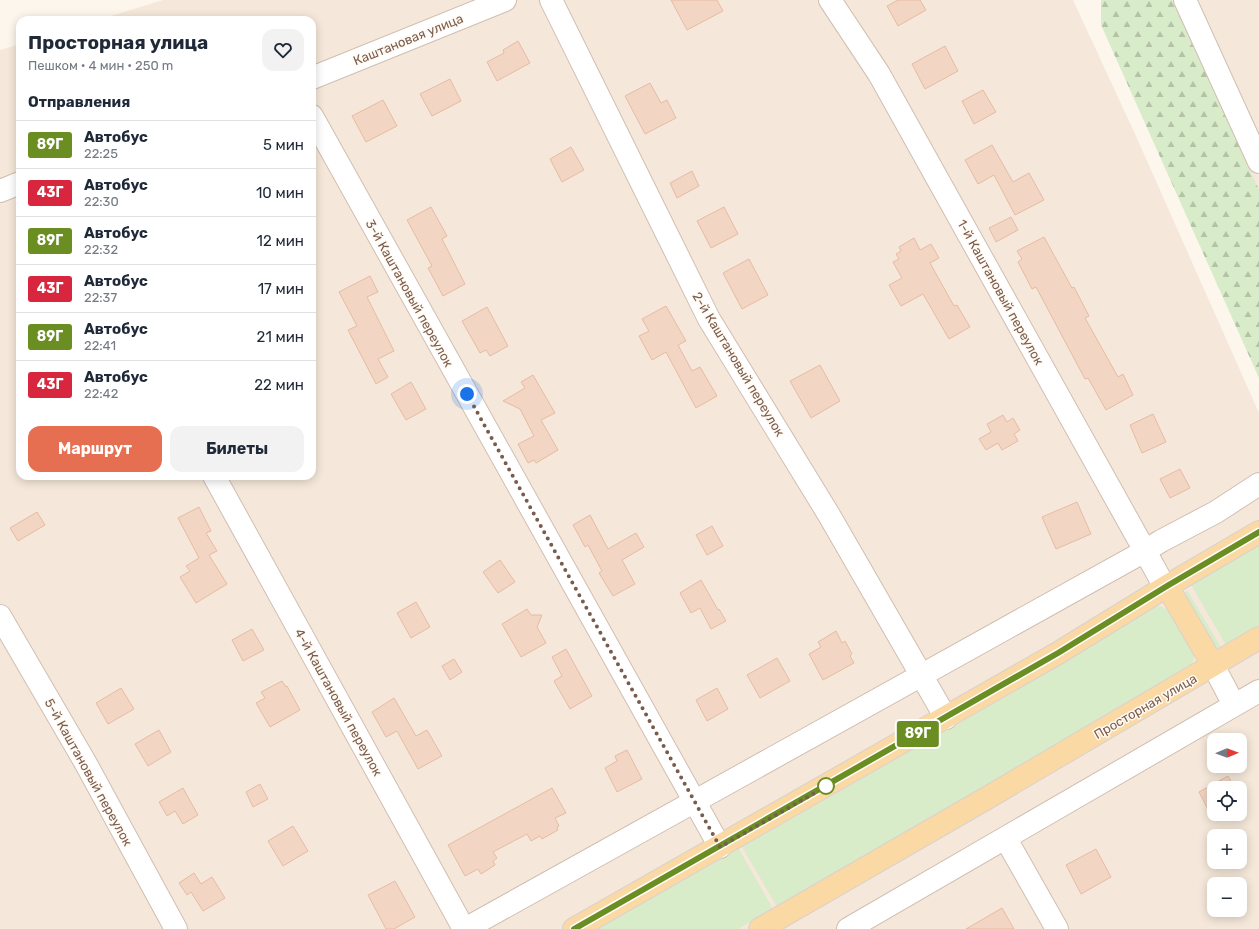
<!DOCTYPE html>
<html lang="ru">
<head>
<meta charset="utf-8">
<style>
  body { margin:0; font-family:Rubik,sans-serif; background:#f2f2f3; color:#1f2937; height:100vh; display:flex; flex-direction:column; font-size:15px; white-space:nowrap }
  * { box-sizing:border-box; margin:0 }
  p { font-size:13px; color:#747a83 }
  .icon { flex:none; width:22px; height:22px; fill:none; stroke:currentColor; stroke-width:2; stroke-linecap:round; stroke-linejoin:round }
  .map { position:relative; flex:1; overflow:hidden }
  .sheet { position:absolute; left:16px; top:16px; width:300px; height:464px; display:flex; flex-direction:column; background:#fff; border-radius:12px; box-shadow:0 2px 10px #0003 }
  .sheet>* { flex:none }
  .badge { padding:0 8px; border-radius:3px; font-size:14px; line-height:26px }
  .needle { width:26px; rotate:89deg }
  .fabs { position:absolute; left:1207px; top:733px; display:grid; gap:8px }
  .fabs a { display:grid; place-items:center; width:40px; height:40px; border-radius:8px; background:#fff; box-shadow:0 2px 10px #0003; font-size:20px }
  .you { position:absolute; width:20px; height:20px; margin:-10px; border:3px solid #fff; border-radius:50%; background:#1a73e8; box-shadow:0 0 0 6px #1a73e833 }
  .map>.badge { position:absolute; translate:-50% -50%; box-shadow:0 0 0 2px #fff }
  h2 { padding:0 12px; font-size:15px; line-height:36px }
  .round { display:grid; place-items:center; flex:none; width:42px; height:42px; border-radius:12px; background:#f2f2f3 }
  .overview { display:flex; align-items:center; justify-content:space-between; height:68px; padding:0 12px }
  h1 { font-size:19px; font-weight:700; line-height:30px }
  .button { display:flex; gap:8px; margin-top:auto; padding:8px 12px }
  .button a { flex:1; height:46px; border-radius:12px; background:#e76f51; color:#fff; font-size:16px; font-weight:700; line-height:46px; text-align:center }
  .button a+a { background:#f2f2f3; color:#1f2937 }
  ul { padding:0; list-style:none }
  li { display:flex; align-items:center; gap:12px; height:48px; padding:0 12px; border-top:1px solid #e0e1e3 }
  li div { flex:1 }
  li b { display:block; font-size:15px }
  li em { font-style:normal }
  li .badge { min-width:44px; font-weight:700; text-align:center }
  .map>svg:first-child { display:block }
  .residential { fill:#f5e8da; fill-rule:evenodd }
  .green { fill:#d8ecc9 }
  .forest { fill:url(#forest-firs) }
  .building { fill:#f3d5c3; stroke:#e6bba3 }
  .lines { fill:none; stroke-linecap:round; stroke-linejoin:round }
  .minor-casing { stroke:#d1beb0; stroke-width:24 }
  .major-casing { stroke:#dad1cd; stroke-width:24 }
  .minor { stroke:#fff; stroke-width:22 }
  .major { stroke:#fbd9a5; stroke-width:22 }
  .line-casing { stroke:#fff; stroke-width:9 }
  .line { stroke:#6b8e23; stroke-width:6 }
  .walk { stroke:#7a5c4d; stroke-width:4; stroke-dasharray:0 7.2 }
  .stop-dot { fill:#fff; stroke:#6b8e23; stroke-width:2 }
  .labels { text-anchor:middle; stroke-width:3; stroke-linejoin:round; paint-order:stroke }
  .street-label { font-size:13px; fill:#7a5c4d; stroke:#fffaf3 }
</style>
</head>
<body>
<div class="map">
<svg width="1259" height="929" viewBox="0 0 1259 929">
  <defs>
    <pattern id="forest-firs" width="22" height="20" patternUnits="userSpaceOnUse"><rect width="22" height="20" fill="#d8ecc9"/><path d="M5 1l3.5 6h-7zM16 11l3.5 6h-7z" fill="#b4c2a5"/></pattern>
  </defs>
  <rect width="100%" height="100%" fill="#fdf6ec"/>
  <path class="residential" d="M 163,0 L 1073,0 L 1136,136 L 1259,413 L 1259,929 L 0,929 L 0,50 L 20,44 L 20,476 L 312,476 L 312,20 L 98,20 ZM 1214,740 L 1240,740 L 1240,766 L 1214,766 ZM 1214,788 L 1240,788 L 1240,814 L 1214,814 ZM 1214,836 L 1240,836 L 1240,862 L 1214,862 ZM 1214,884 L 1240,884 L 1240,910 L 1214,910 Z
    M 1158,0 L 1259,0 L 1259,220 Z"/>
  <path class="green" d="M 1259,545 L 1259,626 L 1226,645 L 1191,585 Z
    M 1187,590 L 1221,647 L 1216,648 L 1212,647 L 1184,594 Z
    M 1160,606 L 1168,610 L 1194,651 L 1194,659 L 1190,667 L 777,907 L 742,847 L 975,714 L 1156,607 Z
    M 739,849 L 773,909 L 738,929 L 597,929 Z"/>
  <path class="forest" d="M 1101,0 L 1172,0 L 1259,190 L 1259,378 L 1101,25 Z"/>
  <path class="building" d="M 671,0 L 717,0 L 723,11 L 687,30 Z
    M 898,0 L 920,0 L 926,10 L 898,26 L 887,6 Z
    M 518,41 L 530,63 L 497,81 L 487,62 L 504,53 L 503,50 Z
    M 945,46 L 958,71 L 925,89 L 912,64 Z
    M 450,79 L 461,101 L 432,116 L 420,94 Z
    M 650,83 L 661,103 L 667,100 L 676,118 L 645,134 L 625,96 Z
    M 983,90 L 996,112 L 974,124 L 962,101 Z
    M 383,100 L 397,126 L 366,142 L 352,116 Z
    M 992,145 L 1013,182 L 1029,173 L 1044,200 L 1015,215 L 994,175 L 978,184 L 965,160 Z
    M 571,147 L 584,170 L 562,182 L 550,159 Z
    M 692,171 L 699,186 L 677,198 L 670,183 Z
    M 431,207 L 447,236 L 442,239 L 465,284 L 443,296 L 428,268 L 432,266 L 407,220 Z
    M 724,207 L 738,234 L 711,248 L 697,221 Z
    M 1011,217 L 1018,230 L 996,242 L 989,228 Z
    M 1044,237 L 1072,288 L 1074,287 L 1089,316 L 1085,318 L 1118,377 L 1123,374 L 1133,395 L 1106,410 L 1088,378 L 1085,379 L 1036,287 L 1032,289 L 1018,262 L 1022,259 L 1017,251 Z
    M 914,238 L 920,250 L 931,244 L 939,258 L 930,263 L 954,306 L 957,305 L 970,327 L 949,339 L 923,294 L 901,306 L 889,285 L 902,278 L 893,262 L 899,259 L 896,254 L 901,251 L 899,247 Z
    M 749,259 L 768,295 L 742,309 L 723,273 Z
    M 370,276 L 378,292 L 367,297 L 394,351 L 378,359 L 388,377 L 376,384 L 348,330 L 357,326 L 339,292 Z
    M 666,306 L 686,341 L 678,345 L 692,371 L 700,367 L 717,396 L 696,408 L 666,352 L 652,360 L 639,336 L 649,331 L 642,319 Z
    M 487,307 L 508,346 L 490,356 L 486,350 L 480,353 L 462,321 Z
    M 820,365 L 840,401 L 811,418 L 790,381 Z
    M 533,375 L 555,413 L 541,420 L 558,450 L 536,463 L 534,460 L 528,463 L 518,444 L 534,436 L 520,409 L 503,401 L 525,388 L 521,382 Z
    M 411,382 L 426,409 L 406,420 L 391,394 Z
    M 1153,414 L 1166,442 L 1142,453 L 1130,425 Z
    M 1003,415 L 1007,422 L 1013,418 L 1020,430 L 1014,434 L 1018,441 L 1002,450 L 998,443 L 986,450 L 979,439 L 991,432 L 987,424 Z
    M 1180,469 L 1190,488 L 1170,498 L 1160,479 Z
    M 1077,502 L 1091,534 L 1056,549 L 1042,517 Z
    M 199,507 L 211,531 L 206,533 L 217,551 L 209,555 L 227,584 L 196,603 L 180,577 L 190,571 L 186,566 L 199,558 L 178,518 Z
    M 37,512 L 45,525 L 18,541 L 10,528 Z
    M 590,515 L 608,549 L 636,533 L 644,547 L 622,560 L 635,584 L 613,596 L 599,573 L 602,571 L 588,545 L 585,547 L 573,525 Z
    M 712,526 L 723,546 L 707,555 L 696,535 Z
    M 500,560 L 515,582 L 498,593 L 483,572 Z
    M 701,580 L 718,610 L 719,609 L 726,621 L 711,629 L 700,608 L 691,613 L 680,593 Z
    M 416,602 L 430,627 L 411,638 L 397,613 Z
    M 527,609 L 531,615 L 542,615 L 537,627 L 546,643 L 521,657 L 502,624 Z
    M 252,629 L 264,650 L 243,661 L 232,640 Z
    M 836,631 L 842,643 L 845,641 L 852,654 L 850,656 L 854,663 L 823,680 L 809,654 L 821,647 L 818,642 Z
    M 566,649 L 592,696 L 570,709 L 554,681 L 562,676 L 552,657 Z
    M 777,658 L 790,681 L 760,698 L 747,675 Z
    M 454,659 L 462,672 L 450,680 L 442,666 Z
    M 282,681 L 286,687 L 287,686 L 300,710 L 270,727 L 256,703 L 265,698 L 261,692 Z
    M 121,688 L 134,709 L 108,724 L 96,703 Z
    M 717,688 L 728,709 L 707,721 L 696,700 Z
    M 394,698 L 416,736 L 427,730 L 442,756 L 418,769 L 397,731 L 386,737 L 372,712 Z
    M 159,730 L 171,752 L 148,766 L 135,744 Z
    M 627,750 L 642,779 L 617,792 L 605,768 L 617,761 L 615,756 Z
    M 1228,776 L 1235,788 L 1214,788 L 1214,814 L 1217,814 L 1212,817 L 1199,792 Z
    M 260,784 L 268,799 L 253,807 L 246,792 Z
    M 183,788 L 198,815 L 183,824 L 175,811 L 167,816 L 159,802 Z
    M 552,788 L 566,813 L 555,818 L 559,826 L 557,827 L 558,830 L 542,839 L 540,836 L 531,841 L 527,834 L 493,852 L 497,858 L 493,861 L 495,865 L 481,874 L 478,869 L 465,876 L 448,845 Z
    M 293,826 L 308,851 L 283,866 L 268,841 Z
    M 1096,849 L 1111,877 L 1081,894 L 1066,865 Z
    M 194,873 L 201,884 L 212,877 L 225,898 L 203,911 L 191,892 L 187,895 L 179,883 Z
    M 395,881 L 415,917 L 394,929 L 386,929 L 368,895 Z
    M 1002,908 L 1014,929 L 966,929 Z"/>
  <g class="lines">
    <defs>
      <path id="minor" d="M 551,0 L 709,319 L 829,515 L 946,718
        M 830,0 L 879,74 L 1145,551 L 1162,582 L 1167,586
        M 1185,0 L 1259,162
        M 312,78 L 505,0
        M 312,116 L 720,847
        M 0,191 L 20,183
        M 214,476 L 464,929
        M 0,616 L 85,762 L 176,929
        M 1213,665 L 1234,705
        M 1006,839 L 1057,929
        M 465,929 L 1145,551 L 1161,541 L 1216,512 L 1259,484
        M 848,929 L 1259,691"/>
      <path id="major" d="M 1167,586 L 1213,665
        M 574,929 L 1058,653 L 1167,586 L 1259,532
        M 760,929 L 987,798 L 1259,638"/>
    </defs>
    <use href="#minor" class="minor-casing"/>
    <use href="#major" class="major-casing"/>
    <use href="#minor" class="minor"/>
    <use href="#major" class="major"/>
  </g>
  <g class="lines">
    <defs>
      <path id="line" d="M 574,929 L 1058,653 L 1167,586 L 1259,532"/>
    </defs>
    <use href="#line" class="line-casing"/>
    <use href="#line" class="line"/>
    <path class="walk" d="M 467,394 L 720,847 L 832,783 L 826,786"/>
  </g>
  <circle class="stop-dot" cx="826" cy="786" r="8"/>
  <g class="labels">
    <g class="street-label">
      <text transform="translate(408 39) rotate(-22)" y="5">Каштановая улица</text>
      <text transform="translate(1001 292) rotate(61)" y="5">1-й Каштановый переулок</text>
      <text transform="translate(410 293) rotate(61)" y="5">3-й Каштановый переулок</text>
      <text transform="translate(739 364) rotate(59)" y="5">2-й Каштановый переулок</text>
      <text transform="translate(339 702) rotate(61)" y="5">4-й Каштановый переулок</text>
      <text transform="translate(1145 706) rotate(-30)" y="5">Просторная улица</text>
      <text transform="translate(89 772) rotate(61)" y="5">5-й Каштановый переулок</text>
    </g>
  </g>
</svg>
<div class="fabs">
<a><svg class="needle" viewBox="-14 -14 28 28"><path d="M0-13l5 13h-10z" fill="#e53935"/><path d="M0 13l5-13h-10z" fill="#747a83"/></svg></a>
<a><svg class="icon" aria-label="locate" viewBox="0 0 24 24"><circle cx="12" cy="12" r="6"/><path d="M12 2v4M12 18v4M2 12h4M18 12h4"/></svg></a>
<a>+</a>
<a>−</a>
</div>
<div class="you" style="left:467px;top:394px"></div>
<b class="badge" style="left:918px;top:734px;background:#6b8e23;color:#fff">89Г</b>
<section class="sheet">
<div class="overview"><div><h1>Просторная улица</h1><p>Пешком · 4 мин · 250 m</p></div><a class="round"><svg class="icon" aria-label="heart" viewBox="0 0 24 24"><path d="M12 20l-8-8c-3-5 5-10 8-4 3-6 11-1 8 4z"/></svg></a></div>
<h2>Отправления</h2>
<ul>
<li><span class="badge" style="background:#6b8e23;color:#fff">89Г</span><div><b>Автобус</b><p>22:25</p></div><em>5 мин</em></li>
<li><span class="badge" style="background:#d7263d;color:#fff">43Г</span><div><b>Автобус</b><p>22:30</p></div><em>10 мин</em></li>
<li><span class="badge" style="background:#6b8e23;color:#fff">89Г</span><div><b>Автобус</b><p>22:32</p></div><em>12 мин</em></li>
<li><span class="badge" style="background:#d7263d;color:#fff">43Г</span><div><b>Автобус</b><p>22:37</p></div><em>17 мин</em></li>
<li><span class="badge" style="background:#6b8e23;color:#fff">89Г</span><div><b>Автобус</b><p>22:41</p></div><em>21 мин</em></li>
<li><span class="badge" style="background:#d7263d;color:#fff">43Г</span><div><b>Автобус</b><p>22:42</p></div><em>22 мин</em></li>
</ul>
<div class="button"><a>Маршрут</a><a>Билеты</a></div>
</section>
</div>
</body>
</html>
